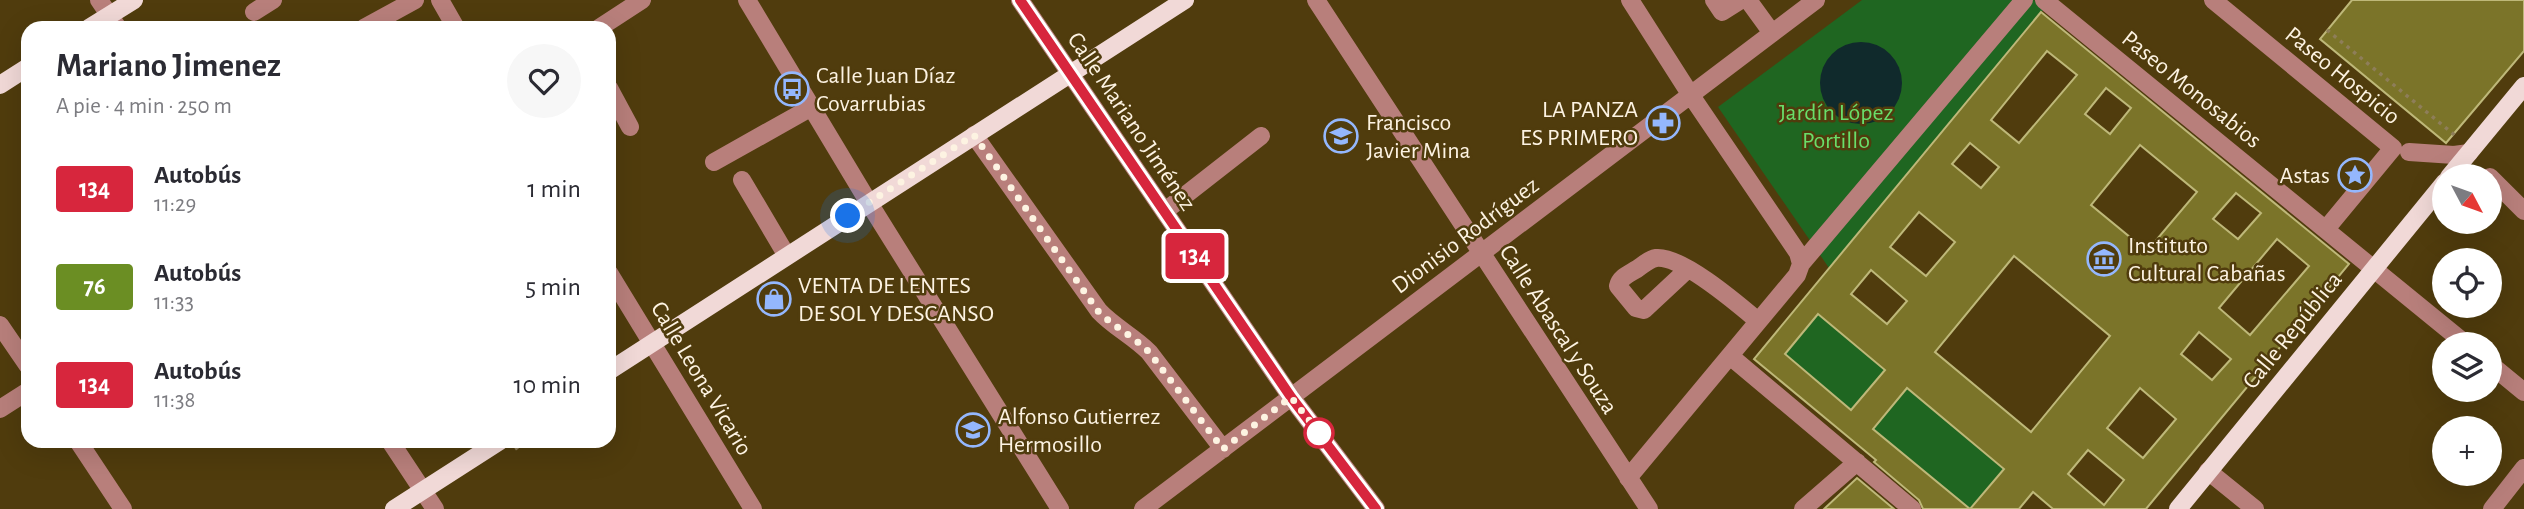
<!DOCTYPE html>
<html lang="es">
<head>
<meta charset="utf-8">
<style>
  body { margin:0; font-family:"Alegreya Sans",sans-serif; background:#f7f7f7; color:#2b2b33; height:100vh; display:flex; flex-direction:column; font-size:26px; white-space:nowrap }
  * { box-sizing:border-box; margin:0 }
  p { font-size:23px; color:#7c7c81 }
  .icon { flex:none; width:38px; height:38px; fill:none; stroke:currentColor; stroke-width:2; stroke-linecap:round; stroke-linejoin:round }
  .map { position:relative; flex:1; overflow:hidden }
  .details { position:absolute; left:21px; top:21px; width:595px; height:427px; display:flex; flex-direction:column; background:#fff; border-radius:21px; box-shadow:0 7px 28px #0002 }
  .details>* { flex:none }
  .badge { padding:0 14px; border-radius:5px; font-size:24px; line-height:46px }
  .needle { width:46px; rotate:131deg }
  .fabs { position:absolute; left:2432px; top:164px; display:grid; gap:14px }
  .fabs a { display:grid; place-items:center; width:70px; height:70px; border-radius:50%; background:#fff; box-shadow:0 7px 28px #0002; font-size:35px }
  .you { position:absolute; width:35px; height:35px; margin:-18px; border:5px solid #fff; border-radius:50%; background:#1a73e8; box-shadow:0 0 0 10px #1a73e833 }
  .map>.badge { position:absolute; translate:-50% -50%; box-shadow:0 0 0 4px #fff }
  .round { display:grid; place-items:center; flex:none; width:74px; height:74px; border-radius:37px; background:#f7f7f7 }
  .overview { display:flex; align-items:center; justify-content:space-between; height:119px; padding:0 35px }
  h1 { font-size:33px; font-weight:600; line-height:52px }
  ul { padding:0; list-style:none }
  li { display:flex; align-items:center; gap:21px; height:98px; padding:0 35px }
  li div { flex:1 }
  li b { display:block; font-size:26px }
  li em { font-style:normal }
  li .badge { min-width:77px; font-weight:700; text-align:center }
  .map>svg:first-child { display:block }
  .green { fill:#1f6621 }
  .water { fill:#102a2c }
  .building { fill:#7b7429; stroke:#beb879; stroke-width:2; fill-rule:evenodd }
  .lines { fill:none; stroke-linecap:round; stroke-linejoin:round }
  .path { stroke:#8e7e59; stroke-width:3.5; stroke-dasharray:3.5 5; stroke-linecap:butt }
  .minor { stroke:#b87f7b; stroke-width:18 }
  .major { stroke:#f1d9d7; stroke-width:18 }
  .line-casing { stroke:#fff; stroke-width:16 }
  .line { stroke:#d7263d; stroke-width:10 }
  .walk { stroke:#fdf3e2; stroke-width:7; stroke-dasharray:0 12.6 }
  .stop-dot { fill:#fff; stroke:#d7263d; stroke-width:3.5 }
  .labels { text-anchor:middle; stroke-width:5; stroke-linejoin:round; paint-order:stroke }
  .poi-label { font-size:24px; fill:#fdf3e2; stroke:#503c0d; text-anchor:start }
  .street-label { font-size:24px; fill:#fdf3e2; stroke:#503c0d }
  .park-label { font-size:24px; fill:#69de6a; stroke:#503c0d }
</style>
</head>
<body>
<div class="map">
<svg width="2524" height="509" viewBox="0 0 2524 509">
  <rect width="100%" height="100%" fill="#503c0d"/>
  <path class="green" d="M 1862,0 L 2034,0 L 2044,9 L 1829,268 L 1718,107 Z
    M 1818,314 L 1885,370 L 1851,410 L 1785,354 Z
    M 1907,388 L 2004,469 L 1970,509 L 1873,429 Z"/>
  <path class="water" d="M1820 83a41 41 0 1 1 82 0a41 41 0 1 1-82 0Z"/>
  <path class="building" d="M 2352,0 L 2524,0 L 2524,51 L 2446,143 L 2320,39 Z
    M 2041,12 L 2349,264 L 2146,509 L 2053,509 L 2033,492 L 2019,509 L 1970,509 L 2004,469 L 1907,388 L 1873,429 L 1970,509 L 1923,509 L 1919,500 L 1874,462 L 1876,460 L 1754,359 ZM 2047,51 L 2077,75 L 2019,143 L 1991,120 ZM 2106,88 L 2131,108 L 2110,134 L 2085,114 ZM 1970,143 L 1999,167 L 1981,188 L 1952,164 ZM 2140,145 L 2197,192 L 2147,251 L 2091,205 ZM 2236,193 L 2261,213 L 2238,239 L 2213,219 ZM 1919,212 L 1955,242 L 1926,276 L 1890,247 ZM 2277,239 L 2309,266 L 2250,335 L 2219,308 ZM 2014,256 L 2110,336 L 2031,432 L 1935,352 ZM 1871,270 L 1907,301 L 1887,324 L 1851,294 ZM 1818,314 L 1885,370 L 1851,410 L 1785,354 ZM 2199,332 L 2231,359 L 2212,380 L 2181,354 ZM 2140,388 L 2176,419 L 2143,458 L 2107,428 ZM 2088,450 L 2124,480 L 2104,505 L 2068,474 Z
    M 1857,478 L 1894,509 L 1824,509 Z"/>
  <g class="lines">
    <path class="path" d="M 2327,30 L 2457,137
      M 515,449 L 527,441"/>
    <path class="minor" d="M 99,0 L 118,28
      M 440,0 L 456,28
      M 747,0 L 869,203 L 1060,509
      M 1020,0 L 1291,397 L 1376,509
      M 1316,0 L 1649,509
      M 1630,0 L 1690,94 L 1798,253 L 1801,264
      M 1714,0 L 1722,12 L 1741,0
      M 1748,0 L 1772,33
      M 2044,0 L 2467,345
      M 2213,0 L 2393,148 L 2326,229
      M 254,12 L 273,0
      M 364,28 L 415,0
      M 599,28 L 642,0
      M 609,88 L 630,127
      M 974,135 L 1099,311 C 1114,327 1133,336 1149,352 L 1223,449
      M 2409,152 L 2454,155 L 2469,153
      M 714,162 L 812,107
      M 2490,177 L 2524,211
      M 742,180 L 787,256
      M 1165,211 L 1261,136
      M 1688,269 L 1644,310 L 1636,308 L 1618,286 C 1620,277 1629,274 1637,269 C 1643,265 1649,259 1656,258 C 1681,255 1739,305 1758,321
      M 609,273 L 753,509
      M 0,325 L 28,366
      M 1730,356 L 1912,509
      M 2490,364 L 2524,392
      M 0,409 L 28,391
      M 78,441 L 123,509
      M 390,441 L 435,509
      M 2208,471 L 2255,509
      M 1628,478 L 1797,275 L 1801,264 L 2024,0
      M 1143,509 L 1816,0
      M 1803,509 L 1857,462
      M 2492,509 L 2524,468"/>
    <path class="major" d="M 89,28 L 134,0
      M 0,85 L 28,67
      M 2449,177 L 2524,86
      M 609,371 L 1185,0
      M 394,509 L 500,441
      M 2178,509 L 2445,182"/>
  </g>
  <g class="lines">
    <defs>
      <path id="line" d="M 1020,0 L 1291,397 L 1376,509"/>
    </defs>
    <use href="#line" class="line-casing"/>
    <use href="#line" class="line"/>
    <path class="walk" d="M 848,216 L 974,135 L 1098,311 C 1114,327 1133,336 1149,352 L 1223,449 L 1291,397 L 1319,433"/>
  </g>
  <defs>
    <symbol id="bus-ring" viewBox="-11 -11 22 22"><circle r="9.5" fill="#503c0d" stroke="#94b7fd" stroke-width="1.5"/><path d="M-5-6H5V4H4V6H2V4H-2V6H-4V4H-5ZM-3.5-4V0h7V-4ZM-3.5 1.2v1.5H-2V1.2ZM2 1.2v1.5H3.5V1.2Z" fill="#94b7fd"/></symbol>
    <symbol id="pharmacy-ring" viewBox="-11 -11 22 22"><circle r="9.5" fill="#503c0d" stroke="#94b7fd" stroke-width="1.5"/><path d="M-2-6h4v4h4v4h-4v4h-4v-4h-4v-4h4Z" fill="#94b7fd"/></symbol>
    <symbol id="school-ring" viewBox="-11 -11 22 22"><circle r="9.5" fill="#503c0d" stroke="#94b7fd" stroke-width="1.5"/><path d="M0-5L7-2L0 1L-7-2ZM-4 1L0 2.5L4 1V4Q0 6-4 4Z" fill="#94b7fd"/></symbol>
    <symbol id="sight-ring" viewBox="-11 -11 22 22"><circle r="9.5" fill="#503c0d" stroke="#94b7fd" stroke-width="1.5"/><path d="M0-6L1.8-2.2L6-1.7L2.9 1.2L3.7 5.4L0 3.3L-3.7 5.4L-2.9 1.2L-6-1.7L-1.8-2.2Z" fill="#94b7fd"/></symbol>
    <symbol id="museum-ring" viewBox="-11 -11 22 22"><circle r="9.5" fill="#503c0d" stroke="#94b7fd" stroke-width="1.5"/><path d="M0-6L6-3V-2H-6V-3ZM-5-1h2V3h-2ZM-1-1h2V3h-2ZM3-1h2V3H3ZM-6 4H6V6H-6Z" fill="#94b7fd"/></symbol>
    <symbol id="shop-ring" viewBox="-11 -11 22 22"><circle r="9.5" fill="#503c0d" stroke="#94b7fd" stroke-width="1.5"/><path d="M-5-2.5h2.3a2.7 3.5 0 0 1 5.4 0H5L5.5 6h-11ZM-1.5-2.5h3a1.5 2.3 0 0 0-3 0Z" fill="#94b7fd"/></symbol>
  </defs>
  <g fill-rule="evenodd">
    <use href="#bus-ring" x="773" y="70" width="38" height="38"/>
    <use href="#pharmacy-ring" x="1644" y="104" width="38" height="38"/>
    <use href="#school-ring" x="1322" y="117" width="38" height="38"/>
    <use href="#sight-ring" x="2336" y="156" width="38" height="38"/>
    <use href="#museum-ring" x="2085" y="240" width="38" height="38"/>
    <use href="#shop-ring" x="755" y="280" width="38" height="38"/>
    <use href="#school-ring" x="954" y="411" width="38" height="38"/>
  </g>
  <circle class="stop-dot" cx="1319" cy="433" r="14"/>
  <g class="labels">
    <g class="poi-label">
      <text x="816" y="83">Calle Juan Díaz<tspan x="816" dy="28">Covarrubias</tspan></text>
      <text x="1638" y="117" text-anchor="end">LA PANZA<tspan x="1638" dy="28">ES PRIMERO</tspan></text>
      <text x="1366" y="130">Francisco<tspan x="1366" dy="28">Javier Mina</tspan></text>
      <text x="2330" y="183" text-anchor="end">Astas</text>
      <text x="2128" y="253">Instituto<tspan x="2128" dy="28">Cultural Cabañas</tspan></text>
      <text x="798" y="293">VENTA DE LENTES<tspan x="798" dy="28">DE SOL Y DESCANSO</tspan></text>
      <text x="998" y="424">Alfonso Gutierrez<tspan x="998" dy="28">Hermosillo</tspan></text>
    </g>
    <g class="street-label">
      <text transform="translate(2343 75) rotate(39)" y="8">Paseo Hospicio</text>
      <text transform="translate(2192 89) rotate(39)" y="8">Paseo Monosabios</text>
      <text transform="translate(1132 121) rotate(56)" y="8">Calle Mariano Jiménez</text>
      <text transform="translate(1465 235) rotate(-37)" y="8">Dionisio Rodríguez</text>
      <text transform="translate(1559 329) rotate(57)" y="8">Calle Abascal y Souza</text>
      <text transform="translate(2292 330) rotate(-51)" y="8">Calle República</text>
      <text transform="translate(702 378) rotate(59)" y="8">Calle Leona Vicario</text>
    </g>
    <g class="park-label">
      <text x="1836" y="120">Jardín López<tspan x="1836" dy="28">Portillo</tspan></text>
    </g>
  </g>
</svg>
<div class="fabs">
<a><svg class="needle" viewBox="-14 -14 28 28"><path d="M0-13l5 13h-10z" fill="#e53935"/><path d="M0 13l5-13h-10z" fill="#7c7c81"/></svg></a>
<a><svg class="icon" aria-label="locate" viewBox="0 0 24 24"><circle cx="12" cy="12" r="6"/><path d="M12 2v4M12 18v4M2 12h4M18 12h4"/></svg></a>
<a><svg class="icon" aria-label="layers" viewBox="0 0 24 24"><path d="M12 4l9 5-9 5-9-5zM3 14l9 5 9-5"/></svg></a>
<a>+</a>
</div>
<div class="you" style="left:848px;top:216px"></div>
<b class="badge" style="left:1195px;top:256px;background:#d7263d;color:#fff">134</b>
<section class="details">
<div class="overview"><div><h1>Mariano Jimenez</h1><p>A pie · 4 min · 250 m</p></div><a class="round"><svg class="icon" aria-label="heart" viewBox="0 0 24 24"><path d="M12 20l-8-8c-3-5 5-10 8-4 3-6 11-1 8 4z"/></svg></a></div>
<ul>
<li><span class="badge" style="background:#d7263d;color:#fff">134</span><div><b>Autobús</b><p>11:29</p></div><em>1 min</em></li>
<li><span class="badge" style="background:#6b8e23;color:#fff">76</span><div><b>Autobús</b><p>11:33</p></div><em>5 min</em></li>
<li><span class="badge" style="background:#d7263d;color:#fff">134</span><div><b>Autobús</b><p>11:38</p></div><em>10 min</em></li>
</ul>
</section>
</div>
</body>
</html>
